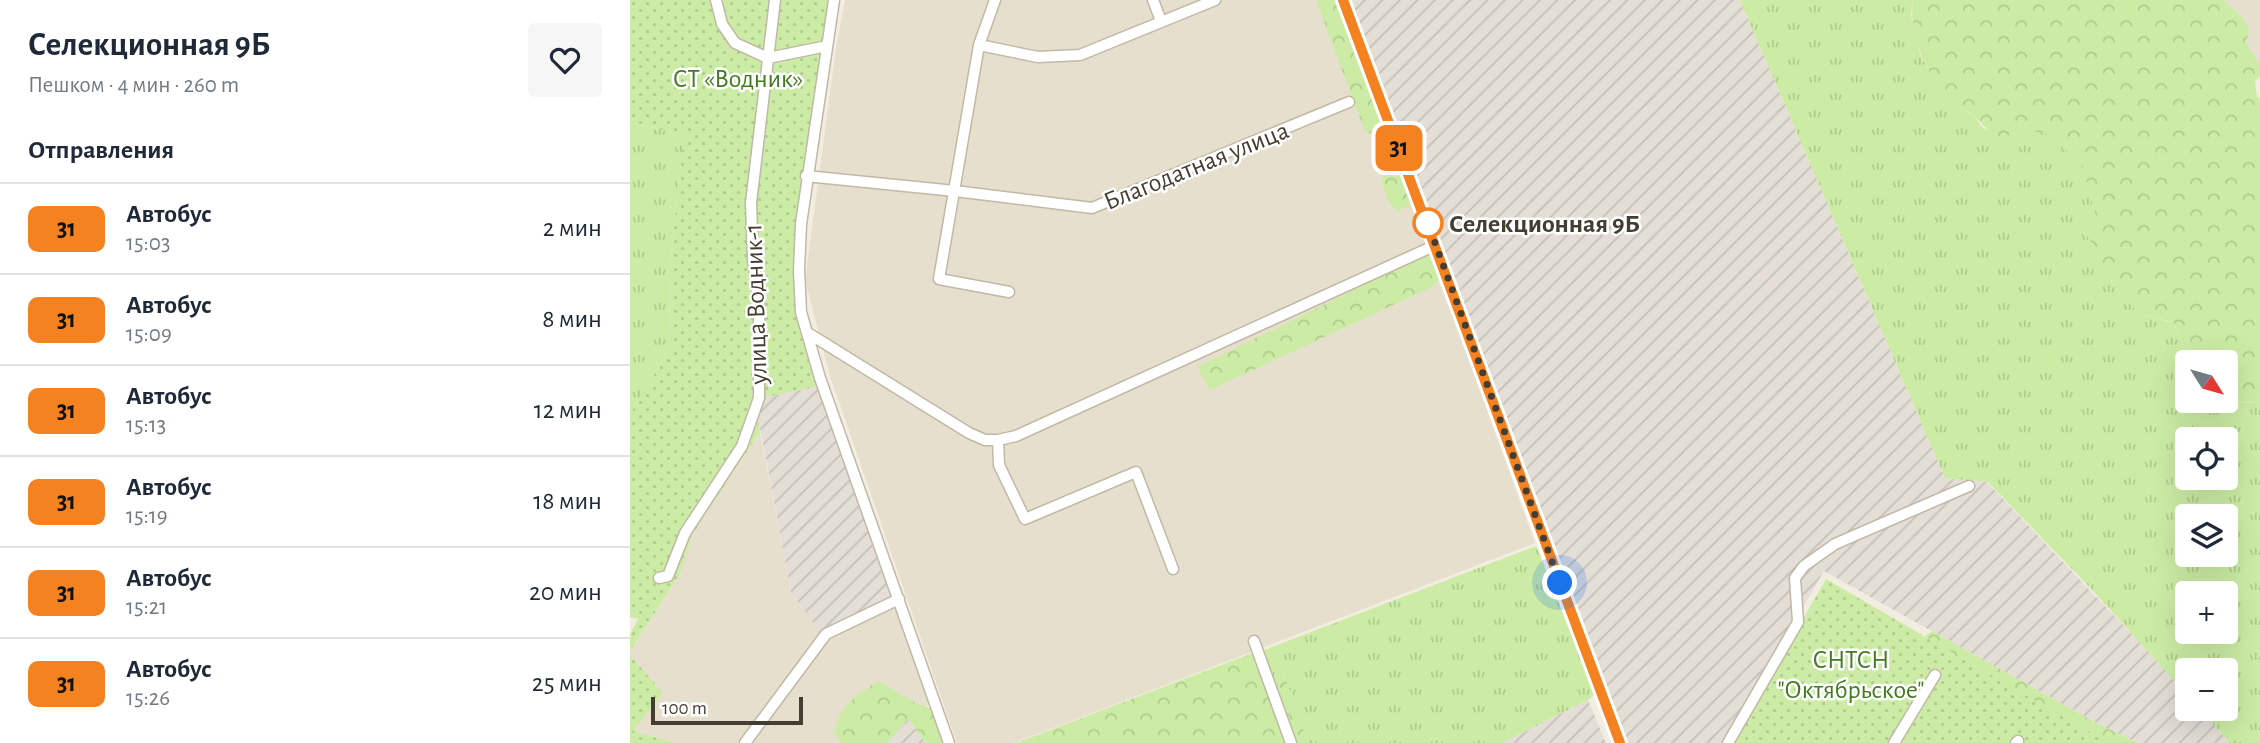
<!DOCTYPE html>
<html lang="ru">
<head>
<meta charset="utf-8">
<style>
  body { margin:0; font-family:"Alegreya Sans",sans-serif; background:#f6f6f7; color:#1f2937; height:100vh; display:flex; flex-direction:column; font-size:26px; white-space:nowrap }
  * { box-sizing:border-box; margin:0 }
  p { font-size:23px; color:#747a83 }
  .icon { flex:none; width:38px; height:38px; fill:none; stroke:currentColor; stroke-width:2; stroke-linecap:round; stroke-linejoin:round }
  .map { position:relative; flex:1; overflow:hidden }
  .details { display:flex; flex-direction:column; background:#fff; width:630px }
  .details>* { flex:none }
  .badge { padding:0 14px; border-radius:10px; font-size:24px; line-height:46px }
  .needle { width:46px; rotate:127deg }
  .buttons { position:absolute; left:1545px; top:350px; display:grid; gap:14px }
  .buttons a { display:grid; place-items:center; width:63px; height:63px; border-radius:7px; background:#fff; box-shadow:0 7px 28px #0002; font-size:35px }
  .scale { position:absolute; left:21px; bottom:18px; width:152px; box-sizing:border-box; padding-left:7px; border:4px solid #443d31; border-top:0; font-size:19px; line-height:24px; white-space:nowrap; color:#443d31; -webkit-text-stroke:5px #fff; paint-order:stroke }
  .you { position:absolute; width:35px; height:35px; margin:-18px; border:5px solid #fff; border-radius:50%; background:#1a73e8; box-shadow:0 0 0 10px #1a73e833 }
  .map>.badge { position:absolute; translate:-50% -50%; box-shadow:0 0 0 4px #fff }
  h2 { padding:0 28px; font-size:26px; line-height:63px }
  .round { display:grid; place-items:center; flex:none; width:74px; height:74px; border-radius:7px; background:#f6f6f7 }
  .summary { display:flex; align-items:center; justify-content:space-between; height:119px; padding:0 28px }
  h1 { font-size:33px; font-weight:700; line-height:52px }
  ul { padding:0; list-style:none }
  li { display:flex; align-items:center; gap:21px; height:91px; padding:0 28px; border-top:2px solid #e0e1e3 }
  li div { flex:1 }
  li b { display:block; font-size:26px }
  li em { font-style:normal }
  li .badge { min-width:77px; font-weight:700; text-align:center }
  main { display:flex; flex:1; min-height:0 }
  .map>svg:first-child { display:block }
  .residential { fill:#e7dfce }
  .industrial { fill:url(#industrial-furrows) }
  .grass { fill:url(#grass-tufts); fill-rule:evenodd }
  .forest { fill:url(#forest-crowns) }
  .park { fill:url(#park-dots) }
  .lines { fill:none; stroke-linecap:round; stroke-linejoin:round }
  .minor-casing { stroke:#c1b8a6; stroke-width:13 }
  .minor { stroke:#fff; stroke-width:10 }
  .line-casing { stroke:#fff; stroke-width:16 }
  .line { stroke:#f58220; stroke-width:10 }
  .walk { stroke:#443d31; stroke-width:7; stroke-dasharray:0 12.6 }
  .stop-dot { fill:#fff; stroke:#f58220; stroke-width:3.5 }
  .labels { text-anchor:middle; stroke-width:5; stroke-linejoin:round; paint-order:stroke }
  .park-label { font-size:26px; fill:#437b20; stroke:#fff }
  .street-label { font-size:26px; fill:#443d31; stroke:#fff }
  .stop-label { font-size:26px; font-weight:bold; fill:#443d31; stroke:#fff; text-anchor:start }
</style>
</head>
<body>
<main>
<section class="details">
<div class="summary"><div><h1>Селекционная 9Б</h1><p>Пешком · 4 мин · 260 m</p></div><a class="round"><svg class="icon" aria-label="heart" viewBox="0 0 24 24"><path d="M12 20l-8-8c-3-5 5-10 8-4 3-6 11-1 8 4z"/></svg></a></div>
<h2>Отправления</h2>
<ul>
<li><span class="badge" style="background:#f58220;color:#111">31</span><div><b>Автобус</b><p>15:03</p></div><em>2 мин</em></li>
<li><span class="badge" style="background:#f58220;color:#111">31</span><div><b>Автобус</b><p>15:09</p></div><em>8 мин</em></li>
<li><span class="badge" style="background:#f58220;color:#111">31</span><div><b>Автобус</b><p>15:13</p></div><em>12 мин</em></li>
<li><span class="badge" style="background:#f58220;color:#111">31</span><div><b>Автобус</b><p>15:19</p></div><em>18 мин</em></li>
<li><span class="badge" style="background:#f58220;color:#111">31</span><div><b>Автобус</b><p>15:21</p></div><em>20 мин</em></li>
<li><span class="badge" style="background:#f58220;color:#111">31</span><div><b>Автобус</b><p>15:26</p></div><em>25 мин</em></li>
</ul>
</section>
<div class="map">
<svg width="1630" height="743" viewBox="0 0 1630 743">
  <defs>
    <pattern id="industrial-furrows" width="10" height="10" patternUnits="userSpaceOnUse" patternTransform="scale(1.75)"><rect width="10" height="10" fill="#e4ded7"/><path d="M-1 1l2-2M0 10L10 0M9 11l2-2" fill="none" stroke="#c5bfb9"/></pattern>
    <pattern id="grass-tufts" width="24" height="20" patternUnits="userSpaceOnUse" patternTransform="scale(1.75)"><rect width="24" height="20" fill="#cceca5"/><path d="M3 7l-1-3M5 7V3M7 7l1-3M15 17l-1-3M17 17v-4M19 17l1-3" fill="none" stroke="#b0cb8e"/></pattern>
    <pattern id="forest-crowns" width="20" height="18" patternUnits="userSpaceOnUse" patternTransform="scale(1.75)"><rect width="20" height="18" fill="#cceca5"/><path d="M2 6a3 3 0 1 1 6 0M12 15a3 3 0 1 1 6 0" fill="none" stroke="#b0cb8e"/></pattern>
    <pattern id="park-dots" width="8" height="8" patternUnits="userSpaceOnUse" patternTransform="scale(1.75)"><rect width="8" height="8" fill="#cceca5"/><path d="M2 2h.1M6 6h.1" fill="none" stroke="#b0cb8e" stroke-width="1.8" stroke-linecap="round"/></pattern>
  </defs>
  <rect width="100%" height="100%" fill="#f3ede1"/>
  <path class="residential" d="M 215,0 L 710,0 L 905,543 L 384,743 L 327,743 L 200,376 L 175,280 L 206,48 Z
    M 1594,0 L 1630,0 L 1630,65 L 1616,42 L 1620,30 L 1612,17 Z
    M 130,432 L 161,592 L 190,633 L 107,743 L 45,743 L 2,731 L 33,693 L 0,655 L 0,651 L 50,574 L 63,534 Z
    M 265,607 L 303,701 L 278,719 L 257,743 L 122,743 L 198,636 L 237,615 Z"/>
  <path class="industrial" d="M 716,0 L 1110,0 L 1315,478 L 1357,482 L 1532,666 L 1557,695 L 1558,709 L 1570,709 L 1600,743 L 1508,743 L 1461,720 L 1194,571 L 1094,743 L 992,743 Z
    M 190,386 L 263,597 L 190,633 L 161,592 L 128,417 L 136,397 Z
    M 958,700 L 976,743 L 872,743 Z
    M 278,719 L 296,743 L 257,743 Z"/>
  <path class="grass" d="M 1110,0 L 1283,0 L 1281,15 L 1290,54 L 1300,73 L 1320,99 L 1345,117 L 1352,127 L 1374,138 L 1385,132 L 1414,132 L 1453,164 L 1466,218 L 1455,230 C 1469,260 1483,293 1511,313 C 1519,318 1533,320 1543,322 L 1562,362 L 1558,362 L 1558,401 L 1630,403 L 1630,743 L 1600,743 L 1570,709 L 1596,709 L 1596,670 L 1558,670 L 1557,695 L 1465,593 L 1358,482 L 1315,478 ZM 1558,439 L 1596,439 L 1596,478 L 1558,478 ZM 1558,516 L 1596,516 L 1596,555 L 1558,555 ZM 1558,593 L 1596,593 L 1596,632 L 1558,632 Z
    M 0,123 L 54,134 L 40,265 L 41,346 L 0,415 Z
    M 906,546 L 965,694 L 958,700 L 872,743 L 679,743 L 653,672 L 642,681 L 634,650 Z"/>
  <path class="forest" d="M 686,0 L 706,0 L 754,130 L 736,134 Z
    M 1283,0 L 1594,0 L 1612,17 L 1620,30 L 1616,42 L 1630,65 L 1630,76 L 1625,81 L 1627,96 L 1630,100 L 1630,403 L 1595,401 L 1596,362 L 1562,362 L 1543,322 C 1533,319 1519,318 1511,313 C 1483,293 1469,260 1455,230 L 1466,217 L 1452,164 L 1414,132 L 1385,132 L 1374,138 C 1359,134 1355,126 1344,116 C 1337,110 1328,106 1321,100 C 1297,78 1278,33 1283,0 Z
    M 759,141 L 783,204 L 767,211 L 759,203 L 751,180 L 757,173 L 744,144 Z
    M 799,253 L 811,278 L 802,287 L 580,390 L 567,367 Z
    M 1302,631 L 1461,720 L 1508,743 L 1445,743 L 1295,636 Z
    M 620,654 L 624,654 L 657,743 L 386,743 Z
    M 651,671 L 653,672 L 679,743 L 664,743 L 642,681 L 646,673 Z
    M 249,681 L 284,702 L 303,709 L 313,743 L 296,743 L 278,719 L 257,743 L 211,743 L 204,731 C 212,704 225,695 249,681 Z"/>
  <path class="park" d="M 0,0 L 198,0 L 170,201 L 165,270 L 190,386 L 136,397 L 128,417 L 130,432 L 63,534 L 50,574 L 0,651 L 0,634 L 8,619 L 0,617 L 0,415 L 41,346 L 40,265 L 54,134 L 0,123 Z
    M 1196,579 L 1478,743 L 1102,743 Z
    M 0,655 L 33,693 L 3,731 L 45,743 L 0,743 Z"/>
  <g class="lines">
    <defs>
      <path id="minor" d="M 86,0 L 92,24 L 105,43 L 138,58 L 197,46
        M 204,0 L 171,224 L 169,271 L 171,312 L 190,378 L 319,743
        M 365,0 L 349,45 L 309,279 L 379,292
        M 523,0 L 531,21
        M 713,0 L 990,743
        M 349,45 L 408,57 L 450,55 L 585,0
        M 176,176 L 325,191 L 462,208 L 719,102
        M 178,333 L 339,433 L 355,440 L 368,440 L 386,436 L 806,245
        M 368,440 L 369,465 L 395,519 L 506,472 L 543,569
        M 29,578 L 38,576 L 55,533 L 112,446 L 129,398 L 129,304 L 123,259 L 121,203 L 145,0
        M 624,641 L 661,743
        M 115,743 L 196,634 L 269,599
        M 1098,743 L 1168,622 L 1165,578 L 1174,566 L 1205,544 L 1339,486
        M 1264,743 L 1305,675
        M 1386,743 L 1388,741"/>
    </defs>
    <use href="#minor" class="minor-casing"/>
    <use href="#minor" class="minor"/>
  </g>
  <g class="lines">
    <defs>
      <path id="line" d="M 713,0 L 990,743"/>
    </defs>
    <use href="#line" class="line-casing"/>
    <use href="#line" class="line"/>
    <path class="walk" d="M 798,223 L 797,221 L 930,583"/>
  </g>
  <circle class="stop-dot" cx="798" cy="223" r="14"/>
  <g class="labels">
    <g class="park-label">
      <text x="108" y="87">СТ «Водник»</text>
      <text x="1221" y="668">СНТСН<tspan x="1221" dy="30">"Октябрьское"</tspan></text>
    </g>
    <g class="street-label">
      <text transform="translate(566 165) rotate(-22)" y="9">Благодатная улица</text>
      <text transform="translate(125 304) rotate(-92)" y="9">улица Водник-1</text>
    </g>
    <g class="stop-label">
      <text x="819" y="232">Селекционная 9Б</text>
    </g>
  </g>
</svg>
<div class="buttons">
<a><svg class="needle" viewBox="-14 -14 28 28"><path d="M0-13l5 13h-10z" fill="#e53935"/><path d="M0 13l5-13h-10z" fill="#747a83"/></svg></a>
<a><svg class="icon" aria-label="locate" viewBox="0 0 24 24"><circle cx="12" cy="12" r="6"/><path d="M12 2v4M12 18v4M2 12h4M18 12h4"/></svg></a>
<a><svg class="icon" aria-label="layers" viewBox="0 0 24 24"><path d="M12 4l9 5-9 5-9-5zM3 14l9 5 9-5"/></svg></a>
<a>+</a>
<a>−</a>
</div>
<div class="scale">100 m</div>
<div class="you" style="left:930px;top:583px"></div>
<b class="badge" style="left:769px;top:148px;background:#f58220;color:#111">31</b>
</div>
</main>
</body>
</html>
